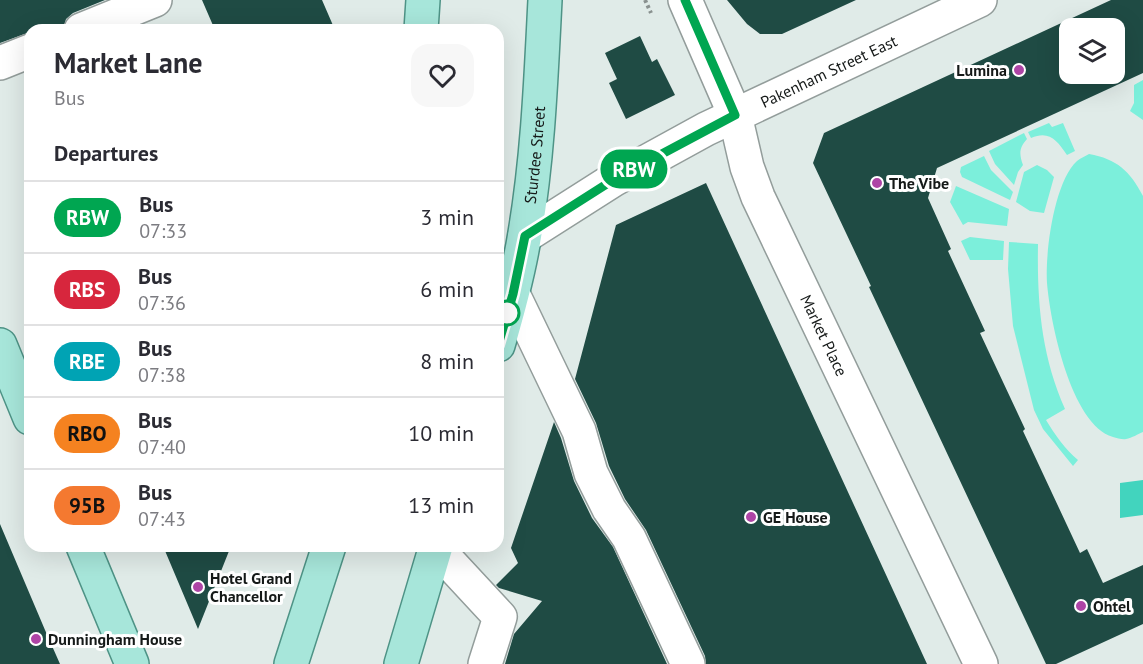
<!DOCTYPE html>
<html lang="en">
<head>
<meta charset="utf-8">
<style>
  body { margin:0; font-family:"PT Sans",sans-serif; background:#f7f7f7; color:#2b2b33; height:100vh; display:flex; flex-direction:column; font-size:22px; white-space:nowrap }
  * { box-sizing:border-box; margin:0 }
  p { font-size:20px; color:#7c7c81 }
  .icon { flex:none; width:33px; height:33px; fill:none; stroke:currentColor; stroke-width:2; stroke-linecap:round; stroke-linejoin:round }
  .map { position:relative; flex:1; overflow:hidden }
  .side { position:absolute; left:24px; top:24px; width:480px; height:528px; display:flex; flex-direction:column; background:#fff; border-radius:18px; box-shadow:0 6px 24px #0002 }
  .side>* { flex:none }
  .badge { padding:0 12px; border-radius:20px; font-size:21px; line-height:39px }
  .fabs { position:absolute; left:1059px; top:18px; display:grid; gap:12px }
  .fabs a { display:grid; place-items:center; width:66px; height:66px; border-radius:12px; background:#fff; box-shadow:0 6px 24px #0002; font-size:30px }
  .map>.badge { position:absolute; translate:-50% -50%; box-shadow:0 0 0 3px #fff }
  h2 { padding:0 30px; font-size:22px; line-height:54px }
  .round { display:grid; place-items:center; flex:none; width:63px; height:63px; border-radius:18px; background:#f7f7f7 }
  .headline { display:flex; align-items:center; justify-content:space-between; height:102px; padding:0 30px }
  h1 { font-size:28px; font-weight:700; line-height:45px }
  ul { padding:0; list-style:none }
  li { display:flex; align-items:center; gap:18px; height:72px; padding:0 30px; border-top:2px solid #e1e1e2 }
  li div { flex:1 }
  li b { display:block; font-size:22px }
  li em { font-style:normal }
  li .badge { min-width:66px; font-weight:700; text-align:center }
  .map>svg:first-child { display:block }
  .green { fill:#7cefdb }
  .water { fill:#42d4be }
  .building { fill:#1f4b44; fill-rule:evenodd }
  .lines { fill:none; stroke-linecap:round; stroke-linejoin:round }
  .minor-casing { stroke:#939d9b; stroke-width:36 }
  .major-casing { stroke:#4e9386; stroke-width:36 }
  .path { stroke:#89918f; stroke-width:4; stroke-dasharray:3 3; stroke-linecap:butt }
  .minor { stroke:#fff; stroke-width:33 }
  .major { stroke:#a7e6da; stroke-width:33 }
  .line-casing { stroke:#fff; stroke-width:14 }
  .line { stroke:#00a651; stroke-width:9 }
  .poi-dot { fill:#ae44a6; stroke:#fff; stroke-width:2 }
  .stop-dot { fill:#fff; stroke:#00a651; stroke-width:3 }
  .labels { text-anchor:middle; stroke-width:6; stroke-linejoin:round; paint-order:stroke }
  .street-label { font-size:16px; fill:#151918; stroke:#fff }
  .poi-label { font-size:16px; font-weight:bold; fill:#151918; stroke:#fff; text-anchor:start }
</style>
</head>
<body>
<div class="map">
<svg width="1143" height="664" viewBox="0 0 1143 664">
  <rect width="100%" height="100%" fill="#e0ebe8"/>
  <path class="green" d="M 1143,80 L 1143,120 L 1130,111 L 1134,103 L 1134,85 Z
    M 1049,123 L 1052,127 L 1063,123 L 1075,151 L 1067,155 C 1057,140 1049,130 1031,138 L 1028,132 Z
    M 1024,133 L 1027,139 C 1019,148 1019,154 1023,165 L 1018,172 L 1014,185 L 995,164 L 989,151 Z
    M 1089,154 C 1117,159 1130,171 1143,196 L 1143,432 C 1138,434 1132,438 1126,439 C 1123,440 1117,438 1113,437 C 1071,425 1050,321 1047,283 C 1045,253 1054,182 1077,161 C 1080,158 1086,156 1089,154 Z
    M 984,156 L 991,170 L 1013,192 L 1010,200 L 962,177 L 960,172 L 961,167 Z
    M 1037,165 L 1047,170 L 1054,177 L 1044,213 L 1030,211 L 1016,202 L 1024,172 Z
    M 956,186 L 1009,209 L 1007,226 L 968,222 L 963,225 L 950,202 Z
    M 970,237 L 1004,241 L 1003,260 L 970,260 L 961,241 Z
    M 1009,242 L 1038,244 C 1037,302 1041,355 1065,409 L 1046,420 C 1055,435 1065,449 1078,460 L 1073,466 L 1043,429 L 1034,410 L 1013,326 L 1008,269 Z"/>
  <path class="water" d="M 1143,480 L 1143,515 L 1120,518 L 1120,483 Z"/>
  <path class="building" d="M 0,0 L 105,0 L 73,13 L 66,19 L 63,30 L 30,30 L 30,32 L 0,43 Z
    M 202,0 L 322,0 L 335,30 L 215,30 Z
    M 727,0 L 856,0 L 782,34 L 760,34 L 747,24 Z
    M 1111,0 L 1143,0 L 1143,73 L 937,168 L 928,198 L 951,249 L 948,251 L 985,331 L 980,333 L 1025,429 L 1023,431 L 1080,553 L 1087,549 L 1103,583 L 1143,565 L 1143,624 L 1056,664 L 1046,664 L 869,287 L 871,286 L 813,163 L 824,133 ZM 1070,28 L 1114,28 L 1114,74 L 1070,74 Z
    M 640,36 L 652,62 L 657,59 L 675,95 L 626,119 L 609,83 L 617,79 L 605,53 Z
    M 706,183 L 927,664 L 706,664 L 705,656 L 646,530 L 625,499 L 609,466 L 596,423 L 575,379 L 616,225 Z
    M 554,422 L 561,438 L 574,481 L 592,518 L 613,547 L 667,664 L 505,664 L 514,634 L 542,601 L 499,588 L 496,585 L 518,563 L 511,548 Z
    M 0,524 L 45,630 L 60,664 L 0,664 Z
    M 163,546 L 231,546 L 198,629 Z"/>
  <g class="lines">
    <defs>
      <g id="minor">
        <path id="s1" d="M 685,0 L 735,115 L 747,167 L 758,197 L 981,664"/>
        <path d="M 81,30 L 155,0"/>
        <path d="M 0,63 L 30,51"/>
        <path id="s2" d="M 525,236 L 613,180 L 706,129 L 980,0"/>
        <path d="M 513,294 L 579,431 L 591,473 L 609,509 L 629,538 L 688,664"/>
        <path d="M 436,548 L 500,617 L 485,664"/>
      </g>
      <g id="major">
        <path d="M 421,30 L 423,0"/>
        <path d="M 0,345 L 30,418"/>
        <path id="s3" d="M 498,345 C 509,308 519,271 525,233 C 538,156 541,78 545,0"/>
        <path d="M 83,546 L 132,664"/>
        <path d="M 291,664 L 329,546"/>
        <path d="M 401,664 L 436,546"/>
      </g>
    </defs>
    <use href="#minor" class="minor-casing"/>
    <use href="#major" class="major-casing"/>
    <path class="path" d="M 645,0 L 651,13"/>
    <use href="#minor" class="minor"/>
    <use href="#major" class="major"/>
  </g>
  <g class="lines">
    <defs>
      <path id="line" d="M 498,345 L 513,294 L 525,236 L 613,180 L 735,115 L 685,0"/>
    </defs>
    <use href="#line" class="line-casing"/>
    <use href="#line" class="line"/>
  </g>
  <g class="poi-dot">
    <circle cx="1019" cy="70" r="6"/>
    <circle cx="877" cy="183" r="6"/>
    <circle cx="751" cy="517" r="6"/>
    <circle cx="198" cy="587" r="6"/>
    <circle cx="1081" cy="606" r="6"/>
    <circle cx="36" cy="639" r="6"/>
  </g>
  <circle class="stop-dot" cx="507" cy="313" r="12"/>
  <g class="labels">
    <g class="street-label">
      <text dy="6" stroke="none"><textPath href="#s2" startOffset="346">Pakenham Street East</textPath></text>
      <text dy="6" stroke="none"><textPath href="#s3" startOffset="194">Sturdee Street</textPath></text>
      <text dy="6" stroke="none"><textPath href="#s1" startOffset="364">Market Place</textPath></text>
    </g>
    <g class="poi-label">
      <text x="1007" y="76" text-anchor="end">Lumina</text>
      <text x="889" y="189">The Vibe</text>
      <text x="763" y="523">GE House</text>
      <text x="210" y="584">Hotel Grand<tspan x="210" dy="18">Chancellor</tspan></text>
      <text x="1093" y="612">Ohtel</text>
      <text x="48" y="645">Dunningham House</text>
    </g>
  </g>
</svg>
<div class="fabs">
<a><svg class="icon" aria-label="layers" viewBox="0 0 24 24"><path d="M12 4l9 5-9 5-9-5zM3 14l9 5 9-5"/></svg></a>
</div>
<b class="badge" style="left:634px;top:169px;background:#00a651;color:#fff">RBW</b>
<section class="side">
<div class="headline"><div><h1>Market Lane</h1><p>Bus</p></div><a class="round"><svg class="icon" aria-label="heart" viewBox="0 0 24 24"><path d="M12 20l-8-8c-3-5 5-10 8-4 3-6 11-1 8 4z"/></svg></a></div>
<h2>Departures</h2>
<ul>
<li><span class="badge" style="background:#00a651;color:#fff">RBW</span><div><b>Bus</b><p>07:33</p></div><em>3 min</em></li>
<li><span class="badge" style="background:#d7263d;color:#fff">RBS</span><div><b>Bus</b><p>07:36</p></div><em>6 min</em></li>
<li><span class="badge" style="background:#00a3b4;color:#fff">RBE</span><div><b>Bus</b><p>07:38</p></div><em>8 min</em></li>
<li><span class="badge" style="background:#f58220;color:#111">RBO</span><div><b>Bus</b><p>07:40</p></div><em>10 min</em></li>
<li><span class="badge" style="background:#f47930;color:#111">95B</span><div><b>Bus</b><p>07:43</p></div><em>13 min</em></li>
</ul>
</section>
</div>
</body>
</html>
